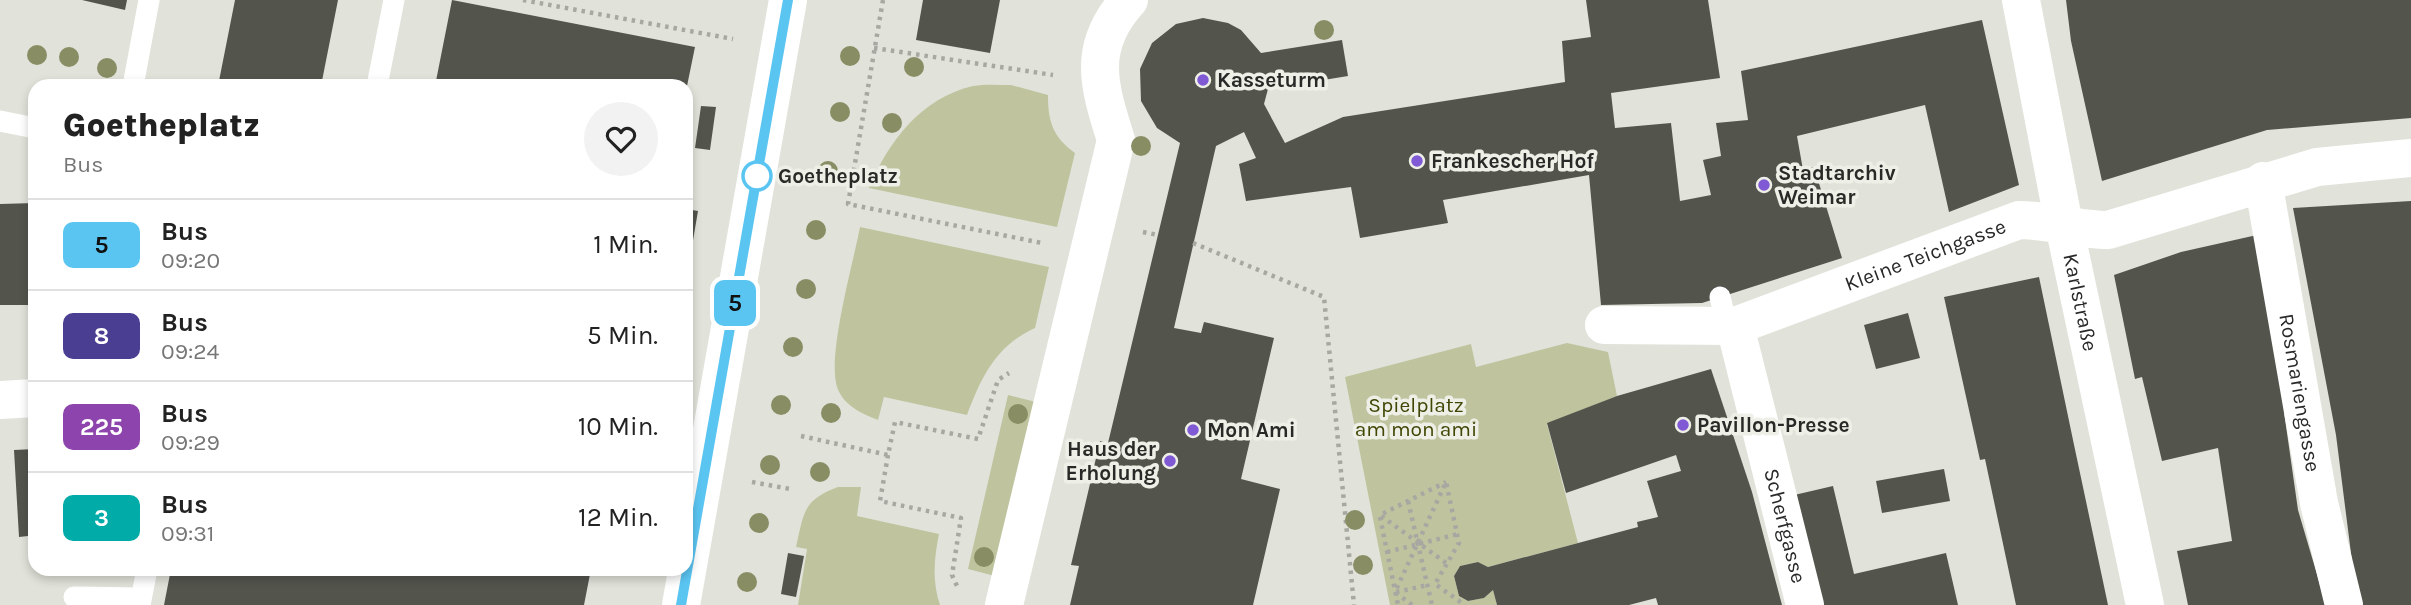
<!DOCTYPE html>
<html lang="de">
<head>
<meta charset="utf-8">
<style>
  body { margin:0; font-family:Karla,sans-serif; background:#f2f2f2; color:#222; height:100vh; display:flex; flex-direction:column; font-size:26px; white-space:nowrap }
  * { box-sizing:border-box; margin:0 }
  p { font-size:23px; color:#767676 }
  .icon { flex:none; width:38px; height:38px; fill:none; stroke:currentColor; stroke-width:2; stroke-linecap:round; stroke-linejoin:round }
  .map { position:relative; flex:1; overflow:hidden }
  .drawer { position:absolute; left:28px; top:79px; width:665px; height:497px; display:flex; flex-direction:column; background:#fff; border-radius:21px; box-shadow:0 4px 10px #0003 }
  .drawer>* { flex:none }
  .badge { padding:0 14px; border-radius:10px; font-size:24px; line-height:46px }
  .map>.badge { position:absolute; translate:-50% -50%; box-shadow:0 0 0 4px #fff }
  .round { display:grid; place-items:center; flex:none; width:74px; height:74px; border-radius:37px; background:#f2f2f2 }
  .summary { display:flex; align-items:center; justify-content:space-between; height:119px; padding:0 35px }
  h1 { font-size:33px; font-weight:800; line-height:52px }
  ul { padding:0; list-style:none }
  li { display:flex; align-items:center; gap:21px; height:91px; padding:0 35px; border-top:2px solid #e0e0e0 }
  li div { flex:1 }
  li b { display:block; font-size:26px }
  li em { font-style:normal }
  li .badge { min-width:77px; font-weight:700; text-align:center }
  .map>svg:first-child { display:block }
  .green { fill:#bfc49f }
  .building { fill:#53554d }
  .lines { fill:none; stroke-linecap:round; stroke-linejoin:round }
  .path { stroke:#a7a8a1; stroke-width:4.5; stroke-dasharray:3.5 5; stroke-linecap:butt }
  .lane { stroke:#fff; stroke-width:21 }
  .street { stroke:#fff; stroke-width:38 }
  .tree { fill:#898d64 }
  .line-casing { stroke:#fff; stroke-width:16 }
  .line { stroke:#5bc5f2; stroke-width:10 }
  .poi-dot { fill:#805ad4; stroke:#eef0e7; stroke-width:2.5 }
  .stop-dot { fill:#fff; stroke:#5bc5f2; stroke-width:3.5 }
  .labels { text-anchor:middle; stroke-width:7; stroke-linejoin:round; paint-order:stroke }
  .poi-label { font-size:21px; font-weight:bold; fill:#292a27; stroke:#eef0e7; text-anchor:start }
  .stop-label { font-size:21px; font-weight:bold; fill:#292a27; stroke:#eef0e7; text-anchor:start }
  .street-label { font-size:21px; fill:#292a27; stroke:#eef0e7 }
  .park-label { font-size:21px; fill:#414604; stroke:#eef0e7 }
</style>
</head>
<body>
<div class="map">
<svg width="2411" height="605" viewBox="0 0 2411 605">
  <rect width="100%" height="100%" fill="#e1e3da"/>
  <path class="green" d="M 1011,85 L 1048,95 C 1048,122 1053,137 1075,153 L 1057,227 L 869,188 C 888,142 921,98 973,86 C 985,84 999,85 1011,85 Z
    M 860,227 L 1049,267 L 1035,328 C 996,346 982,376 967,415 L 884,397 L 878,420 C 862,414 843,405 837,387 C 827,355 853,264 860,227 Z
    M 1567,343 L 1608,352 L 1617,396 L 1547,424 L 1578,543 L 1488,567 L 1478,562 L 1460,566 L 1454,576 L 1459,596 L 1468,601 L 1484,598 L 1493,590 L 1497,605 L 1390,605 L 1345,377 L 1471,344 L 1476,367 Z
    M 1008,395 L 1036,402 L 995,576 L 968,569 Z
    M 838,487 L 861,487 L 857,516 L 939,534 C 934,559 932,581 940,605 L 798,605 L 807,549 L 796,547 C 804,512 803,500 838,487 Z"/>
  <path class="building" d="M 82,0 L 127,0 L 125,10 Z
    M 235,0 L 338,0 L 321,86 L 218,86 Z
    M 452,0 L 695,47 L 687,86 L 435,86 Z
    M 923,0 L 1000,0 L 990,53 L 916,40 Z
    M 1586,0 L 1708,0 L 1720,78 L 1611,93 L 1615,128 L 1671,123 L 1680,201 L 1711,195 L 1703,160 L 1721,156 L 1716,123 L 1748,120 L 1741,71 L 1982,20 L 2019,185 L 1949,212 L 1925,105 L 1797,136 L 1803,170 L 1814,167 L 1842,258 L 1702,303 L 1601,305 L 1589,175 L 1443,200 L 1448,223 L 1360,238 L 1351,187 L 1246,201 L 1239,164 L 1256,158 L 1244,132 L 1216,146 L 1174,328 L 1201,333 L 1204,322 L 1274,338 L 1241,479 L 1280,489 L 1253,605 L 1070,605 L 1079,566 L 1071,565 L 1100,441 L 1108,443 L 1180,143 L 1157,128 L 1141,101 L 1140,69 L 1152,43 L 1176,24 L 1203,18 L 1228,23 L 1241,30 L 1261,53 L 1342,40 L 1348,76 L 1268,89 L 1264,104 L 1285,143 L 1343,117 L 1565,82 L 1562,41 L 1591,37 Z
    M 2066,0 L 2411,0 L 2411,118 L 2267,130 L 2102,181 L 2071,41 Z
    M 701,106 L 716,107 L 710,150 L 695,148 Z
    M 2411,201 L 2411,605 L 2360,605 L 2354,577 L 2336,435 L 2293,208 Z
    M 35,203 L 35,305 L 0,305 L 0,204 Z
    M 686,209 L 698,211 L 691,252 L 686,252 Z
    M 2257,235 L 2289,411 L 2284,412 L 2298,510 L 2326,605 L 2188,605 L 2177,551 L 2232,541 L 2218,448 L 2162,461 L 2142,377 L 2135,379 L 2114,275 L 2181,252 Z
    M 2039,277 L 2073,440 L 2108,605 L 2016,605 L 1985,459 L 1980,460 L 1944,297 Z
    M 1908,313 L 1920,358 L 1876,369 L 1864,325 Z
    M 1711,369 L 1752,492 L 1782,605 L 1658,605 L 1656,598 L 1629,605 L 1497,605 L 1493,590 L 1484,598 L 1468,601 L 1459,596 L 1454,576 L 1460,566 L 1478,562 L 1488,567 L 1638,527 L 1637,522 L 1658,517 L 1647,481 L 1681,471 L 1676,455 L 1566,493 L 1547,423 L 1617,396 Z
    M 35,449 L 35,561 L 30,561 L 28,536 L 19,537 L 14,450 Z
    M 1944,469 L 1950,501 L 1882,513 L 1876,481 Z
    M 1833,486 L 1854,574 L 1946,553 L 1958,605 L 1815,605 L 1790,496 Z
    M 788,553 L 804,556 L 796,597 L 781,594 Z
    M 171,569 L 591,569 L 584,605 L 164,605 Z"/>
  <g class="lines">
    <path class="path" d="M 523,0 L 733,39
      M 883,0 L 848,204 L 1042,243
      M 874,48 L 1053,75
      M 1143,232 L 1158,235
      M 1193,243 L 1324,297 L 1354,605
      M 801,436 L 888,455 L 895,422 L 978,439 L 998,380 L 1009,373
      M 888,455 L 880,501 L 961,518 L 952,575 L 957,586
      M 752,482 L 790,489
      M 1408,501 L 1432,605
      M 1380,517 L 1398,605
      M 1387,552 L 1458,534
      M 1446,563 L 1380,515 L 1446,482
      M 1396,592 L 1428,585
      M 1412,605 L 1395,592 L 1446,482 L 1459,543 L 1435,584 L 1465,605"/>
    <path class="lane" d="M 133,86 L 149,0
      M 377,86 L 394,0
      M 0,121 L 35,128
      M 1720,297 L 1727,326
      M 74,597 L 141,598
      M 140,605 L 147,569"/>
    <g class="street">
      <path id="s1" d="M 2021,0 L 2064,225 L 2145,605"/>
      <path id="s2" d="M 2263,181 L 2319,503 L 2344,605"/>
      <path id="s3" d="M 1604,325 L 1735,326 L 2019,220 C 2049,220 2077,230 2108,230 L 2317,167 L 2411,158"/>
      <path id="s4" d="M 1735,326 L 1805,605"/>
      <path d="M 0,400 L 35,398"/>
      <path d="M 681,605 L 788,0"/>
      <path d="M 1004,605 L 1116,140 C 1099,86 1086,47 1129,0"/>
    </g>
  </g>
  <g class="tree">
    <circle cx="1324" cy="30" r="10"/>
    <circle cx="37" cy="55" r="10"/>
    <circle cx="850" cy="56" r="10"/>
    <circle cx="69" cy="57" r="10"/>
    <circle cx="914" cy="67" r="10"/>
    <circle cx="107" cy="68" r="10"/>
    <circle cx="840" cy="112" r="10"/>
    <circle cx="892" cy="123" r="10"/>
    <circle cx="1141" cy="146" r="10"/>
    <circle cx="828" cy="171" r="10"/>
    <circle cx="816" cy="230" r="10"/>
    <circle cx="806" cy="289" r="10"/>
    <circle cx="793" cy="347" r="10"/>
    <circle cx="781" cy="405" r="10"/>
    <circle cx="831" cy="413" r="10"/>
    <circle cx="1018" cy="414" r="10"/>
    <circle cx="770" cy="465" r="10"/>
    <circle cx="820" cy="472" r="10"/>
    <circle cx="1355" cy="520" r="10"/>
    <circle cx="759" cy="523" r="10"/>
    <circle cx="984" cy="557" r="10"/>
    <circle cx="1363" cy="565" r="10"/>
    <circle cx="747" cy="582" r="10"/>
  </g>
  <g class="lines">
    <defs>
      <path id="line" d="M 681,605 L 788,0"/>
    </defs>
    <use href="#line" class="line-casing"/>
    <use href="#line" class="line"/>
  </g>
  <g class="poi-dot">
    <circle cx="1203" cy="80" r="7"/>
    <circle cx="1417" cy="161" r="7"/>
    <circle cx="1764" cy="185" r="7"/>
    <circle cx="1683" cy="425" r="7"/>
    <circle cx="1193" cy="430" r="7"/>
    <circle cx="1170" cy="461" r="7"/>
  </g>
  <circle class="stop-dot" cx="757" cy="176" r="14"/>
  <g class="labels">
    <g class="poi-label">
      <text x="1217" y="87">Kasseturm</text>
      <text x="1431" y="168">Frankescher Hof</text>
      <text x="1778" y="180">Stadtarchiv<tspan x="1778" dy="24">Weimar</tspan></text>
      <text x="1697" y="432">Pavillon-Presse</text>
      <text x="1207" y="437">Mon Ami</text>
      <text x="1156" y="456" text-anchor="end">Haus der<tspan x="1156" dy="24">Erholung</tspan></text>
    </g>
    <g class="stop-label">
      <text x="778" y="183">Goetheplatz</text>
    </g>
    <g class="street-label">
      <text dy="7" stroke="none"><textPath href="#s3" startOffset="334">Kleine Teichgasse</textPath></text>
      <text dy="7" stroke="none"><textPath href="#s1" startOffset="308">Karlstraße</textPath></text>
      <text dy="7" stroke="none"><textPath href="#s2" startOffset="215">Rosmariengasse</textPath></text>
      <text dy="7" stroke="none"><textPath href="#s4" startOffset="206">Scherfgasse</textPath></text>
    </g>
    <g class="park-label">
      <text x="1416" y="412">Spielplatz<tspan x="1416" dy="24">am mon ami</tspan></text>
    </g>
  </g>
</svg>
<b class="badge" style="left:735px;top:303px;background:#5bc5f2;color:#111">5</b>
<section class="drawer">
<div class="summary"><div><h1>Goetheplatz</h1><p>Bus</p></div><a class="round"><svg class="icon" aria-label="heart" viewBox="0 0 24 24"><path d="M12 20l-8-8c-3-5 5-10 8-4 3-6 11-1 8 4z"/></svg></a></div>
<ul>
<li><span class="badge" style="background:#5bc5f2;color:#111">5</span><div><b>Bus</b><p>09:20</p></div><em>1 Min.</em></li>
<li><span class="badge" style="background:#493e92;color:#fff">8</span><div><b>Bus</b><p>09:24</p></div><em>5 Min.</em></li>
<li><span class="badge" style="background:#8e44ad;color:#fff">225</span><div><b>Bus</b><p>09:29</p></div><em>10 Min.</em></li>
<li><span class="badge" style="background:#00aba8;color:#fff">3</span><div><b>Bus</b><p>09:31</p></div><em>12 Min.</em></li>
</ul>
</section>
</div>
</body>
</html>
